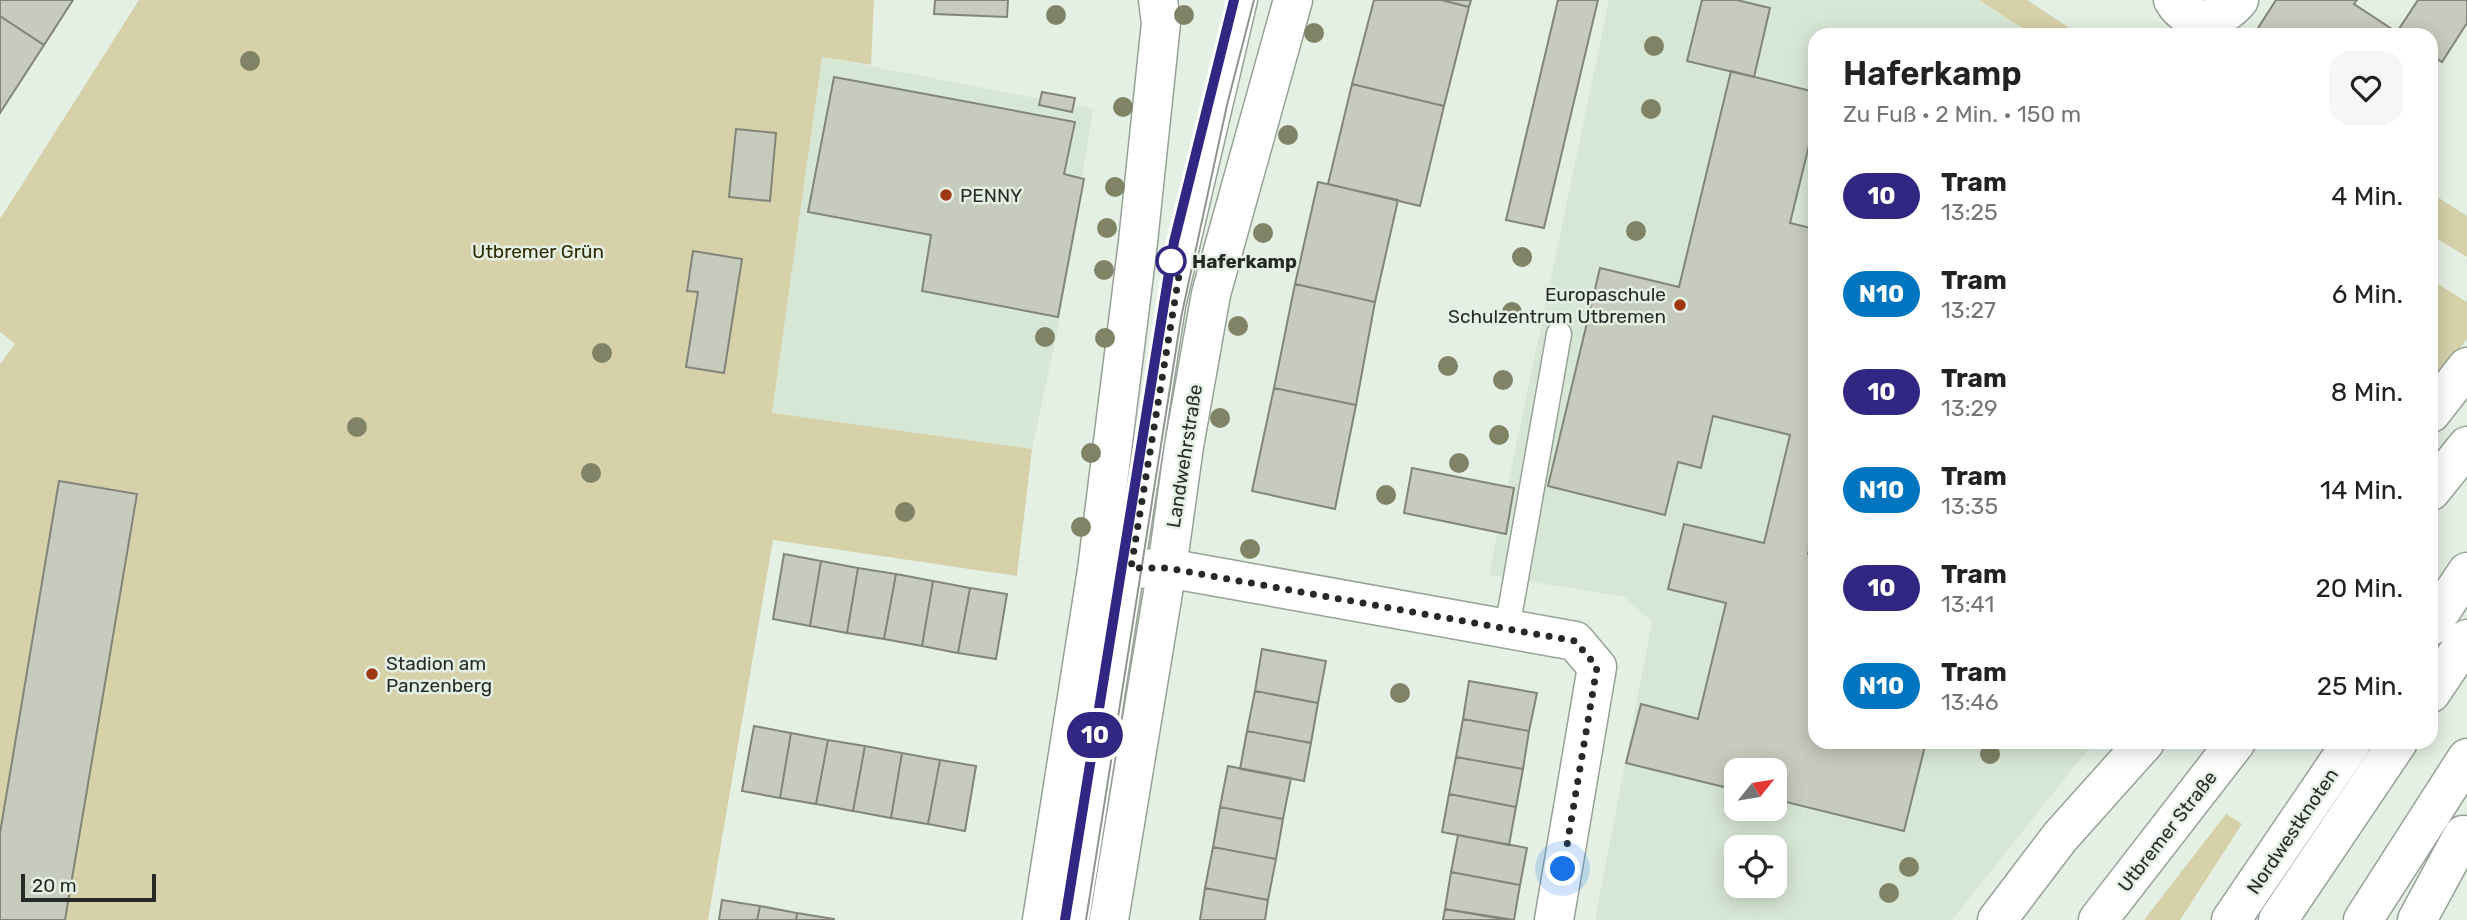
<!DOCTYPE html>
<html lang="de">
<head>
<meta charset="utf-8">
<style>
  body { margin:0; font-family:Rubik,sans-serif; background:#f6f6f6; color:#222; height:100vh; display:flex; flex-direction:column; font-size:26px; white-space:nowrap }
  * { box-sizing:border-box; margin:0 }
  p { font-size:23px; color:#767676 }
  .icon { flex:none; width:38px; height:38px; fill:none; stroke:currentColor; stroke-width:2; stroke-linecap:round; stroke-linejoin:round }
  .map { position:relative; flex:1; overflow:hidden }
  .side { position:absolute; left:1808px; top:28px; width:630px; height:721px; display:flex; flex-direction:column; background:#fff; border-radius:21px; box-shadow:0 4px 18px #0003 }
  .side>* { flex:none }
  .badge { padding:0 14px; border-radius:23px; font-size:24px; line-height:46px }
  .needle { width:46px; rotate:60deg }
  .tools { position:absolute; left:1724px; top:758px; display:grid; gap:14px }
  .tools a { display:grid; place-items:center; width:63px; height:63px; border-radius:14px; background:#fff; box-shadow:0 4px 18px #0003; font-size:35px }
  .scale { position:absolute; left:21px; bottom:18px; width:135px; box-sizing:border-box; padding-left:7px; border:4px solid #262a26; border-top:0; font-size:19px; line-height:24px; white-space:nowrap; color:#262a26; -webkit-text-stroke:5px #e5f0e4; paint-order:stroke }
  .you { position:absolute; width:35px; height:35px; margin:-18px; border:5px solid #fff; border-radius:50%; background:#1a73e8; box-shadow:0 0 0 10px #1a73e833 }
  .map>.badge { position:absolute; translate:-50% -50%; box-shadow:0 0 0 4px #fff }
  .round { display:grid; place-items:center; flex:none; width:74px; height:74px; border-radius:21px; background:#f6f6f6 }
  .headline { display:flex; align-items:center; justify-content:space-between; height:119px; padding:0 35px }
  h1 { font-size:33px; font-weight:600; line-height:52px }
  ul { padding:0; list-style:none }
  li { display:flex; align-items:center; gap:21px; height:98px; padding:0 35px }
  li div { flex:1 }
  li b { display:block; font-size:26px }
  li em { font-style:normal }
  li .badge { min-width:77px; font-weight:700; text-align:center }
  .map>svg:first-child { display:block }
  .built { fill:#d7e7d5; fill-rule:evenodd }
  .green { fill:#d6d1a9 }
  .building { fill:#c6cbbd; stroke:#818679; stroke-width:2 }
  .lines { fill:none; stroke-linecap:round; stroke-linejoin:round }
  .lane-casing { stroke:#97a296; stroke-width:27 }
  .street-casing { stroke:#97a296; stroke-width:41 }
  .secondary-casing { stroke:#97a296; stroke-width:41 }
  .highway-casing { stroke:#97a296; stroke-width:41 }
  .lane { stroke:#fff; stroke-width:24 }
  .street { stroke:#fff; stroke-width:38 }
  .secondary { stroke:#fff; stroke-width:38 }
  .highway { stroke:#fff; stroke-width:38 }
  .tram { stroke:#8f968e; stroke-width:2 }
  .tree { fill:#818367 }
  .line-casing { stroke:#fff; stroke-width:16 }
  .line { stroke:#312783; stroke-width:10 }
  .walk { stroke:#262a26; stroke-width:7; stroke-dasharray:0 12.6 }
  .poi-dot { fill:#9e3812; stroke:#e5f0e4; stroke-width:2.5 }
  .stop-dot { fill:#fff; stroke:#312783; stroke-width:3.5 }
  .labels { text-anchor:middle; stroke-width:5; stroke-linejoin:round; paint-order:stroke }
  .poi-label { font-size:19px; fill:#262a26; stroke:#e5f0e4; text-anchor:start }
  .park-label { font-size:19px; fill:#302a01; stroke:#e5f0e4 }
  .stop-label { font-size:19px; font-weight:bold; fill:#262a26; stroke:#e5f0e4; text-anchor:start }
  .street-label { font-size:19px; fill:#262a26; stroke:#e5f0e4 }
</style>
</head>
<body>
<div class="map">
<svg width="2467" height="920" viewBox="0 0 2467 920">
  <rect width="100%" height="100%" fill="#e5f0e4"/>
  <path class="built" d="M 1609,0 L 1979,0 L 2033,35 L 1815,35 L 1815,742 L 2094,742 L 1952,920 L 1595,920 L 1652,622 L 1624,597 L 1489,575 ZM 1736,770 L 1774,770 L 1774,808 L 1736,808 ZM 1736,847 L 1774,847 L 1774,886 L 1736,886 Z
    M 822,57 L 1093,109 L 1058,329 L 1032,449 L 772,414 Z"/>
  <path class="green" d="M 139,0 L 874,0 L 871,65 L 822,57 L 772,413 L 1032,449 L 1017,576 L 773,540 L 708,920 L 0,920 L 0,364 L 15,344 L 0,332 L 0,219 Z
    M 1979,0 L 2027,0 L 2080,35 L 2033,35 Z
    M 2431,193 L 2467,216 L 2467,257 L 2431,235 Z
    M 2431,280 L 2467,302 L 2467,339 L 2431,384 Z
    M 2226,814 L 2242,824 L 2180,920 L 2144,920 Z"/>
  <path class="building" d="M 0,0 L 73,0 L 44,45 L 0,16 Z
    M 935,0 L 1008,0 L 1007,17 L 934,14 Z
    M 1374,0 L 1441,0 L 1469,7 L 1444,106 L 1352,84 Z
    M 1441,0 L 1471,0 L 1469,7 Z
    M 1558,0 L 1598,0 L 1544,228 L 1506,220 Z
    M 1702,0 L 1737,0 L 1770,8 L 1754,77 L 1687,61 Z
    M 2276,0 L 2357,0 L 2354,4 L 2401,35 L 2268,35 L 2258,28 Z
    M 2418,0 L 2467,0 L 2467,23 L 2442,62 L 2431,55 L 2431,35 L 2397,32 Z
    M 0,16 L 44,45 L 0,113 Z
    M 1731,71 L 1815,92 L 1815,121 L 1790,223 L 1815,229 L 1815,527 L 1808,554 L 1815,556 L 1815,742 L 1926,742 L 1904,831 L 1774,799 L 1774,770 L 1736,770 L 1736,790 L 1626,763 L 1641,704 L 1698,719 L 1726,603 L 1668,589 L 1684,524 L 1764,543 L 1790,435 L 1713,416 L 1701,468 L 1678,462 L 1665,515 L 1548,486 L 1600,268 L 1679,287 Z
    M 834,77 L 1075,122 L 1064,174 L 1084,179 L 1058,317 L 922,291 L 931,235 L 808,212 Z
    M 1352,84 L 1444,106 L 1420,206 L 1328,184 Z
    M 1042,92 L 1075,98 L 1072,112 L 1039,105 Z
    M 736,129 L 776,133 L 770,201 L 729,197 Z
    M 1318,182 L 1398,200 L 1375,302 L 1295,284 Z
    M 693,251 L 742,259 L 724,373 L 686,367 L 698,292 L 687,291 Z
    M 1295,284 L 1375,302 L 1356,405 L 1274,388 Z
    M 1274,388 L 1356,405 L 1335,509 L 1252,491 Z
    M 1412,468 L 1514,488 L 1506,534 L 1404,513 Z
    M 59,481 L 137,494 L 65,920 L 0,920 L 0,833 Z
    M 784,554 L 821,561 L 810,626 L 773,619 Z
    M 821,561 L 858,568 L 847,633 L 810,626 Z
    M 858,568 L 896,574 L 884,639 L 847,633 Z
    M 896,574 L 933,581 L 922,646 L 884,639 Z
    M 933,581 L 970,588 L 958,653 L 922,646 Z
    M 970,588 L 1007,594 L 996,659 L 958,653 Z
    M 1262,649 L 1326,661 L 1318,703 L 1255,691 Z
    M 1469,681 L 1537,693 L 1529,731 L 1463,719 Z
    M 1255,691 L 1318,703 L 1311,743 L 1247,731 Z
    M 1463,719 L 1529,731 L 1523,769 L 1456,757 Z
    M 754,726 L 791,733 L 780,798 L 742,791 Z
    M 1247,731 L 1311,743 L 1304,781 L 1240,769 Z
    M 791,733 L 828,740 L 816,804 L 780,798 Z
    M 828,740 L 865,746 L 853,811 L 816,804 Z
    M 865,746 L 902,753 L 891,818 L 853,811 Z
    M 902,753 L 940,760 L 928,824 L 891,818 Z
    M 1456,757 L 1523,769 L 1516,807 L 1449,794 Z
    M 940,760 L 976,766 L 965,831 L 928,824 Z
    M 1228,766 L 1291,778 L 1283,819 L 1220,807 Z
    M 1449,794 L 1516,807 L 1509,845 L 1442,832 Z
    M 1220,807 L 1283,819 L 1276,859 L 1213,847 Z
    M 1458,835 L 1527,848 L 1520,885 L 1451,872 Z
    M 1213,847 L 1276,859 L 1268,900 L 1205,888 Z
    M 1451,872 L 1520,885 L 1514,920 L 1445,909 Z
    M 1205,888 L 1268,900 L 1265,920 L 1200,920 Z
    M 722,900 L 760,906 L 757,920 L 719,920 Z
    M 760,906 L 797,913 L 796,920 L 757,920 Z
    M 1445,909 L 1508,920 L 1443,920 Z
    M 797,913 L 834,919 L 834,920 L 796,920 Z"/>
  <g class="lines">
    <defs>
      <path id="lane" d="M 1507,629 L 1559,334
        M 1077,920 L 1173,306 L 1245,0"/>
      <path id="street" d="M 2173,0 C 2190,28 2220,23 2239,0
        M 1097,570 L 1167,568 L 1575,641 L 1597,667 L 1554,920"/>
      <path id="secondary" d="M 1042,920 L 1097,570 L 1138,242 L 1161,23 L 1158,0
        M 1109,920 L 1167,568 L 1184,446 L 1211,294 L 1293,0"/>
      <path id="highway" d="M 2431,413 L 2467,367
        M 2431,491 L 2467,446
        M 2431,626 L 2467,572
        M 2431,693 L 2467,639
        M 1997,920 L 2060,837 L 2145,742
        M 2098,920 L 2236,742
        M 2231,920 L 2352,742
        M 2278,920 L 2398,742
        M 2363,920 L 2467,758
        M 2417,920 L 2463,835"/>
    </defs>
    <use href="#lane" class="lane-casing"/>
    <use href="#street" class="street-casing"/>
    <use href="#secondary" class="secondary-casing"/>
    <use href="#highway" class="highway-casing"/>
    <use href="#lane" class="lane"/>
    <use href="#street" class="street"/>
    <use href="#secondary" class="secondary"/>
    <use href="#highway" class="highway"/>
    <path class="tram" d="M 1065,920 L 1174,241 L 1234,0
      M 1086,920 L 1181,318 L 1227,105 L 1254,0"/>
  </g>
  <g class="tree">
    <circle cx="1056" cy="15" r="10"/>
    <circle cx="1184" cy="15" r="10"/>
    <circle cx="1314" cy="33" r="10"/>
    <circle cx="1654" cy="46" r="10"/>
    <circle cx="250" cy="61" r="10"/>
    <circle cx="1123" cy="107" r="10"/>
    <circle cx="1651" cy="109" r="10"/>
    <circle cx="1288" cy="135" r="10"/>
    <circle cx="1115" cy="187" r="10"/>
    <circle cx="1107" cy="228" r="10"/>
    <circle cx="1636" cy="231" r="10"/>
    <circle cx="1263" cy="233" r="10"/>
    <circle cx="1522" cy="257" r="10"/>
    <circle cx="1104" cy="270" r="10"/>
    <circle cx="1512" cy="312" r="10"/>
    <circle cx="1238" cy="326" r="10"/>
    <circle cx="1045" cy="337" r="10"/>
    <circle cx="1105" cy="338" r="10"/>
    <circle cx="602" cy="353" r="10"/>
    <circle cx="1448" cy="366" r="10"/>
    <circle cx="1503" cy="380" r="10"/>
    <circle cx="1220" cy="418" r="10"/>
    <circle cx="357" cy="427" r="10"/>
    <circle cx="1499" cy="435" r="10"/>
    <circle cx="1091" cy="453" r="10"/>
    <circle cx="1459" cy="463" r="10"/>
    <circle cx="591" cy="473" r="10"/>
    <circle cx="1386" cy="495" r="10"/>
    <circle cx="905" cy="512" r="10"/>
    <circle cx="1081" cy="527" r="10"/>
    <circle cx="1250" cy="549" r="10"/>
    <circle cx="1400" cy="693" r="10"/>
    <circle cx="1990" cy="754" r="10"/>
    <circle cx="1909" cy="867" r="10"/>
    <circle cx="1889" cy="893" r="10"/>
  </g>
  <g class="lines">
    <defs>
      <path id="line" d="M 1065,920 L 1174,242 L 1234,0"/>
    </defs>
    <use href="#line" class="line-casing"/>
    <use href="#line" class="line"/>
    <path class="walk" d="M 1171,261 L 1181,263 L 1131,568 L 1167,568 L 1575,641 L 1597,667 L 1563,869"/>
  </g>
  <g class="poi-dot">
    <circle cx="946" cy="195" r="7"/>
    <circle cx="1680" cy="305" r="7"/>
    <circle cx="372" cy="674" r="7"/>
  </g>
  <circle class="stop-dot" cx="1171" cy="261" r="14"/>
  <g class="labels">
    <g class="poi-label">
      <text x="960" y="202">PENNY</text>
      <text x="1666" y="301" text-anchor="end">Europaschule<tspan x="1666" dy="22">Schulzentrum Utbremen</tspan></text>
      <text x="386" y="670">Stadion am<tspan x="386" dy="22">Panzenberg</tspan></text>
    </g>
    <g class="park-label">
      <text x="538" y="258">Utbremer Grün</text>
    </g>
    <g class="stop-label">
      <text x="1192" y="268">Haferkamp</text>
    </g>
    <g class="street-label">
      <text transform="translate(1184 456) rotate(-81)" y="7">Landwehrstraße</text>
      <text transform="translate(2167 831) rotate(-52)" y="7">Utbremer Straße</text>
      <text transform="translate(2292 831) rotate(-56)" y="7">Nordwestknoten</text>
    </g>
  </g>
</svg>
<div class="tools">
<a><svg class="needle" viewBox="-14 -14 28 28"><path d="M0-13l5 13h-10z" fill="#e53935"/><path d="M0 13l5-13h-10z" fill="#767676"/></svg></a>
<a><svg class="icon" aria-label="locate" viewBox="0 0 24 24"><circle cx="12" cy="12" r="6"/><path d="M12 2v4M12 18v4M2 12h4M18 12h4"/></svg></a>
</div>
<div class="scale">20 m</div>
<div class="you" style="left:1563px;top:869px"></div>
<b class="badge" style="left:1095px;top:735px;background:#312783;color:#fff">10</b>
<section class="side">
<div class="headline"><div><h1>Haferkamp</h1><p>Zu Fuß · 2 Min. · 150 m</p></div><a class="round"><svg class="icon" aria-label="heart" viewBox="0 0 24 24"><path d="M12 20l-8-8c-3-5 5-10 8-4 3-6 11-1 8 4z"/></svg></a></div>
<ul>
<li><span class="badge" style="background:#312783;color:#fff">10</span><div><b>Tram</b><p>13:25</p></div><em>4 Min.</em></li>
<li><span class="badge" style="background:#0075bf;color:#fff">N10</span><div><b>Tram</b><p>13:27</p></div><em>6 Min.</em></li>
<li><span class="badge" style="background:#312783;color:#fff">10</span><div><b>Tram</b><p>13:29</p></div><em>8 Min.</em></li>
<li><span class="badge" style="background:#0075bf;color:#fff">N10</span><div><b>Tram</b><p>13:35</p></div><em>14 Min.</em></li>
<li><span class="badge" style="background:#312783;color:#fff">10</span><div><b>Tram</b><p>13:41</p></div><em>20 Min.</em></li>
<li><span class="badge" style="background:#0075bf;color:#fff">N10</span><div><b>Tram</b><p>13:46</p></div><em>25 Min.</em></li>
</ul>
</section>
</div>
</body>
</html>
